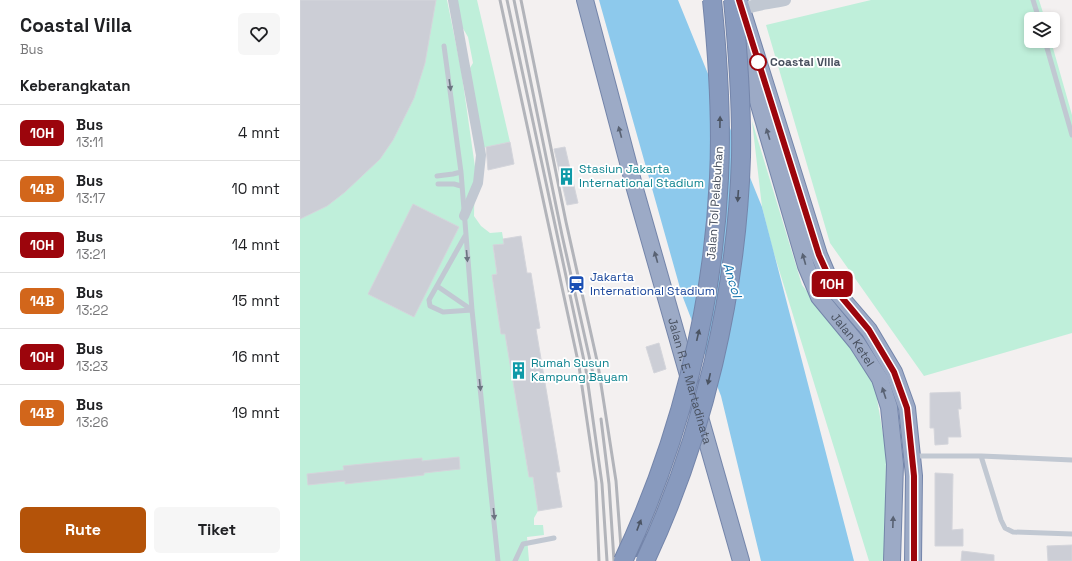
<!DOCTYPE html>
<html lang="id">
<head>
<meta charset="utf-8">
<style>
  body { margin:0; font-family:"Space Grotesk",sans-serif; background:#f6f6f6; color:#202124; height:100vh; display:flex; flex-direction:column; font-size:15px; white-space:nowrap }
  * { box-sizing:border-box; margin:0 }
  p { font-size:13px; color:#757577 }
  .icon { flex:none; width:22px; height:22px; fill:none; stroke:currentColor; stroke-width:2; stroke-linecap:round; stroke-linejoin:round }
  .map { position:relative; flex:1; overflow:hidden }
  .side { display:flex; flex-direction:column; background:#fff; width:300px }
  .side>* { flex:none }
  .badge { padding:0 8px; border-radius:6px; font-size:14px; line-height:26px }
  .buttons { position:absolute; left:724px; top:12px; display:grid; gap:8px }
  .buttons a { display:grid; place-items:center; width:36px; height:36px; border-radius:6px; background:#fff; box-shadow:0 2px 6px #0003; font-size:20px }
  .map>.badge { position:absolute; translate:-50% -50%; box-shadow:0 0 0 2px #fff }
  h2 { padding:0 20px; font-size:15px; line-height:36px }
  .round { display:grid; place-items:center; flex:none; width:42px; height:42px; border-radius:6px; background:#f6f6f6 }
  .head { display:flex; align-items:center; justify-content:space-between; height:68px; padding:0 20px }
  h1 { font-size:19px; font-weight:800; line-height:30px }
  .action { display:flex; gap:8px; margin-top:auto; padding:8px 20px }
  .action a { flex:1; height:46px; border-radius:6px; background:#b45309; color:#fff; font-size:16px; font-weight:800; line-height:46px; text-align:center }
  .action a+a { background:#f6f6f6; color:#202124 }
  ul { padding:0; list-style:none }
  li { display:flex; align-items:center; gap:12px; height:56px; padding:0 20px; border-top:1px solid #e0e0e0 }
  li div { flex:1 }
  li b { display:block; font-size:15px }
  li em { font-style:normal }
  li .badge { min-width:44px; font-weight:700; text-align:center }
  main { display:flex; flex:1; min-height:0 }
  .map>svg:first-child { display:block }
  .green { fill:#bfefda }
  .water { fill:#8dc9ec }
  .building { fill:#ccced6; stroke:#d4d5db }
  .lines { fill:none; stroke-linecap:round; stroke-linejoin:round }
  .trunk-casing { stroke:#7485aa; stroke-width:18 }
  .service { stroke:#c1c8d2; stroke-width:5 }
  .minor { stroke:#c1c8d2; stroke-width:10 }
  .tertiary { stroke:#c1c8d2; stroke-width:12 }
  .trunk { stroke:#9caac6; stroke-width:16 }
  .rail { stroke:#b2b4ba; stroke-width:3 }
  .motorway-bridge-casing { stroke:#7485aa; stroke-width:20; stroke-linecap:butt }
  .motorway-bridge { stroke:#889abe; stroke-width:18 }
  .oneway { fill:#6c7481 }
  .oneway2 { fill:#4b5463 }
  .oneway3 { fill:#596273 }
  .line-casing { stroke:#fff; stroke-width:9 }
  .line { stroke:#9c050c; stroke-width:6 }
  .stop-dot { fill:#fff; stroke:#9c050c; stroke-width:2 }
  .labels { text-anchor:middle; stroke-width:3.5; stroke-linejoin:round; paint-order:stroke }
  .stop-label { font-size:12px; font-weight:bold; fill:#48505e; stroke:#fff; text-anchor:start }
  .culture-label { font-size:12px; fill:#0d838f; stroke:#fff; text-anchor:start }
  .street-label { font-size:12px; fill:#48505e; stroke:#fff }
  .transit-label { font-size:12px; fill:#164399; stroke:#fff; text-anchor:start }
  .water-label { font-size:13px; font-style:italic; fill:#0e70ab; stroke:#fff }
</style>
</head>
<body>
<main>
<section class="side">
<div class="head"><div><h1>Coastal Villa</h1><p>Bus</p></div><a class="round"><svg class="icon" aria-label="heart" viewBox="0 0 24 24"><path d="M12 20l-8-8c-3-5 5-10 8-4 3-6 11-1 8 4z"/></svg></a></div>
<h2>Keberangkatan</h2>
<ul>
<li><span class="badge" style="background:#9c050c;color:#fff">10H</span><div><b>Bus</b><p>13:11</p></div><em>4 mnt</em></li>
<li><span class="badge" style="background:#d2661b;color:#fff">14B</span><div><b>Bus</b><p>13:17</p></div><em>10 mnt</em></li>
<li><span class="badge" style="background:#9c050c;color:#fff">10H</span><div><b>Bus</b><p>13:21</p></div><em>14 mnt</em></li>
<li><span class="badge" style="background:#d2661b;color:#fff">14B</span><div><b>Bus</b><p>13:22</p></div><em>15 mnt</em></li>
<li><span class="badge" style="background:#9c050c;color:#fff">10H</span><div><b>Bus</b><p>13:23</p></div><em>16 mnt</em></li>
<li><span class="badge" style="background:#d2661b;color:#fff">14B</span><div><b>Bus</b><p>13:26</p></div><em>19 mnt</em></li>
</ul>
<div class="action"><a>Rute</a><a>Tiket</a></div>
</section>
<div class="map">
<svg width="772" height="561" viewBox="0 0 772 561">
  <rect width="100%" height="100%" fill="#f3f0f0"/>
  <path class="green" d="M 0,0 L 147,0 L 161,69 L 175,167 L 174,216 L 181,226 L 190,233 L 202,232 L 204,244 L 193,246 L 197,274 L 192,275 L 201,334 L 217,332 L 206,338 L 217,405 L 222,405 L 219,415 L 229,477 L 233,477 L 238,511 L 234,518 L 234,525 L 243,525 L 244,535 L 227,537 L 229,561 L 0,561 Z
    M 156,0 L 177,0 L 210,142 L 182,148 L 170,68 L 173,63 L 168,37 L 161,25 Z
    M 571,0 L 739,0 L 745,19 L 731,19 L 731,41 L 751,41 L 772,115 L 772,333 L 624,376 L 530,243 L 466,25 Z
    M 452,121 L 502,285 L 551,347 L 575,387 L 586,452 L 585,556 L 582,561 L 569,561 L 472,247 L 462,207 Z"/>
  <path class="water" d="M 299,0 L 378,0 L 462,207 L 554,561 L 461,561 L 421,396 L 382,295 Z"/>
  <path class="building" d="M 0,0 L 136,0 L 125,63 L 114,98 L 93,140 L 80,159 L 45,192 L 27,206 L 0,219 Z
    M 210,142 L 214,164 L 188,170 L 186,147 Z
    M 265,147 L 278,203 L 267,205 L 254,149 Z
    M 113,204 L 159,227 L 114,317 L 68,294 Z
    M 221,236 L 227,273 L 231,273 L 240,328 L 236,329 L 260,472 L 256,472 L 262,507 L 238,511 L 233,477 L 229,477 L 205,334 L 201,334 L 192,275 L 197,274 L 193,245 L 204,244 L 203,239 Z
    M 359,343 L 366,369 L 354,373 L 346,347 Z
    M 660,392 L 661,409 L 658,409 L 661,437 L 648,437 L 648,444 L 635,445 L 634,428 L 630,428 L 630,393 Z
    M 159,457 L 160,469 L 124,473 L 124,475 L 45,484 L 45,481 L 8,485 L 7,474 L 44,470 L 43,466 L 122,458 L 122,461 Z
    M 635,473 L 653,474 L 652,530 L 663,529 L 663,546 L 635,546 Z
    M 772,545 L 772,561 L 748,561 L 747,546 Z
    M 662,551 L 694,555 L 694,561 L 661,561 Z"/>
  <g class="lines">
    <defs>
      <g id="trunk">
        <path id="s1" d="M 285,0 L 335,189 L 441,561"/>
        <path d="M 439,0 L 519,255 L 533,288 L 569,330 L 594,372 L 607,408 L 614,476 L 613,561"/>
        <path id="s2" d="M 443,50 L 506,266 L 519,297 L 557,343 L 580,379 L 589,407 L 595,464 L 592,561"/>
      </g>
    </defs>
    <use href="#trunk" class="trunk-casing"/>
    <path class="service" d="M 733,0 L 739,19
      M 745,41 L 772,135
      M 144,46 L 161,172 L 172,310 L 198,561
      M 137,176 L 153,174 L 161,172
      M 138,184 L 154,184 L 161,186
      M 165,236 L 129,300 L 130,306 L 143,312 L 172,310
      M 137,286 L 172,310
      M 613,456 L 681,456 L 701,520 L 705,528 L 713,532 L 772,534
      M 681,456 L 772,460
      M 215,561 L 223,544 L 254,538"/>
    <path class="minor" d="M 153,0 L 181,155 L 178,183 L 164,216"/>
    <path class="tertiary" d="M 436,12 C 450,4 469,4 485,0"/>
    <use href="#trunk" class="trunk"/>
    <path class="rail" d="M 200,0 L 279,366 L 296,482 L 299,561
      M 207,0 L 286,370 L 302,484 L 307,561
      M 214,0 L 262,235 L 294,378
      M 221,0 L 266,222 L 298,365 L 316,481 L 322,561
      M 301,419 L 309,484 L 314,561"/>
    <defs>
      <path id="motorway-bridge" d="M 323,561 C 379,443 413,309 419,178 C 422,119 418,59 412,0
        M 345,561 C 403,438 437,293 441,157 C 442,105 438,52 433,0"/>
    </defs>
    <use href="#motorway-bridge" class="motorway-bridge-casing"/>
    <use href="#motorway-bridge" class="motorway-bridge"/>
  </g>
  <defs><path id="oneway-solid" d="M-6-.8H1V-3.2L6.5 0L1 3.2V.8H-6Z"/></defs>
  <g class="oneway">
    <use href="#oneway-solid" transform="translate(150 85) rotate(82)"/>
    <use href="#oneway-solid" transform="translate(167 256) rotate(85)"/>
    <use href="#oneway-solid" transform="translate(180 385) rotate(84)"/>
    <use href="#oneway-solid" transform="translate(194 514) rotate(84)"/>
  </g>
  <g class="oneway2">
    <use href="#oneway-solid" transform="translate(420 122) rotate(-89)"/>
    <use href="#oneway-solid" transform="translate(438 196) rotate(94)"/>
    <use href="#oneway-solid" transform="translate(398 335) rotate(-77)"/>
    <use href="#oneway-solid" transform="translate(409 379) rotate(103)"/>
    <use href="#oneway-solid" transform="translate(339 525) rotate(-69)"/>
  </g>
  <g class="oneway3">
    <use href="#oneway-solid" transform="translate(320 132) rotate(-105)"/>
    <use href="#oneway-solid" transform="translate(468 134) rotate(-107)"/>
    <use href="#oneway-solid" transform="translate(356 257) rotate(-106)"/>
    <use href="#oneway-solid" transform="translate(504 259) rotate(-106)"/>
    <use href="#oneway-solid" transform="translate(584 393) rotate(-108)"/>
    <use href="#oneway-solid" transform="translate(593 522) rotate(-88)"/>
  </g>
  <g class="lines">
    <defs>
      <path id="line" d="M 439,0 L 519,255 L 534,288 L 569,330 L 594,372 L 607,408 L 614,476 L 614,561"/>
    </defs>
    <use href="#line" class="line-casing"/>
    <use href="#line" class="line"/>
  </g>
  <defs>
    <symbol id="building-bare" viewBox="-9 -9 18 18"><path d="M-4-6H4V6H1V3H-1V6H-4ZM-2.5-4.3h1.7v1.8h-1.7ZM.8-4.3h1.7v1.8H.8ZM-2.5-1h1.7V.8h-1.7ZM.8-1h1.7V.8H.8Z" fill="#0f9aa8" stroke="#fff" stroke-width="2.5" paint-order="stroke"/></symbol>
    <symbol id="station-bare" viewBox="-9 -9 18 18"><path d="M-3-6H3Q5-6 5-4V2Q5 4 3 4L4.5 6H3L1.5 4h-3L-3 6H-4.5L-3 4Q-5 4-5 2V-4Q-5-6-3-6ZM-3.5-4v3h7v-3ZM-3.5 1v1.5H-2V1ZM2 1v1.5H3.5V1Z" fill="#1a4fb4" stroke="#fff" stroke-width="2.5" paint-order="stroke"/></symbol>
  </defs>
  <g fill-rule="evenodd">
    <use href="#building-bare" x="254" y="164" width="25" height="25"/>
    <use href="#station-bare" x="264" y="272" width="25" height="25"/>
    <use href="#building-bare" x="206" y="358" width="25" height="25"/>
  </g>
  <circle class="stop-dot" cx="458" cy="62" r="8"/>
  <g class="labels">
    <g class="stop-label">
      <text x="470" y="66">Coastal Villa</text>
    </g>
    <g class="culture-label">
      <text x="279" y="173">Stasiun Jakarta<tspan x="279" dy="14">International Stadium</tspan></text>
      <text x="231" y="367">Rumah Susun<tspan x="231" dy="14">Kampung Bayam</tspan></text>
    </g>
    <g class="street-label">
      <text transform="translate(415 203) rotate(-86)" y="4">Jalan Tol Pelabuhan</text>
      <text dy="4" stroke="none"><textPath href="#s2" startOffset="313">Jalan Ketel</textPath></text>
      <text dy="4" stroke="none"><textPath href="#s1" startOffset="395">Jalan R. E. Martadinata</textPath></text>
    </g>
    <g class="transit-label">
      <text x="290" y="281">Jakarta<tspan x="290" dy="14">International Stadium</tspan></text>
    </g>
    <g class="water-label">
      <text transform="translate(433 280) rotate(74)" y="5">Ancol</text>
    </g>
  </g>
</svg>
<div class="buttons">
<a><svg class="icon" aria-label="layers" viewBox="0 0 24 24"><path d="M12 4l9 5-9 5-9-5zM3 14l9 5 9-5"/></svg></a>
</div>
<b class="badge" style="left:532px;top:284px;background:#9c050c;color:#fff">10H</b>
</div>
</main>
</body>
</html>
